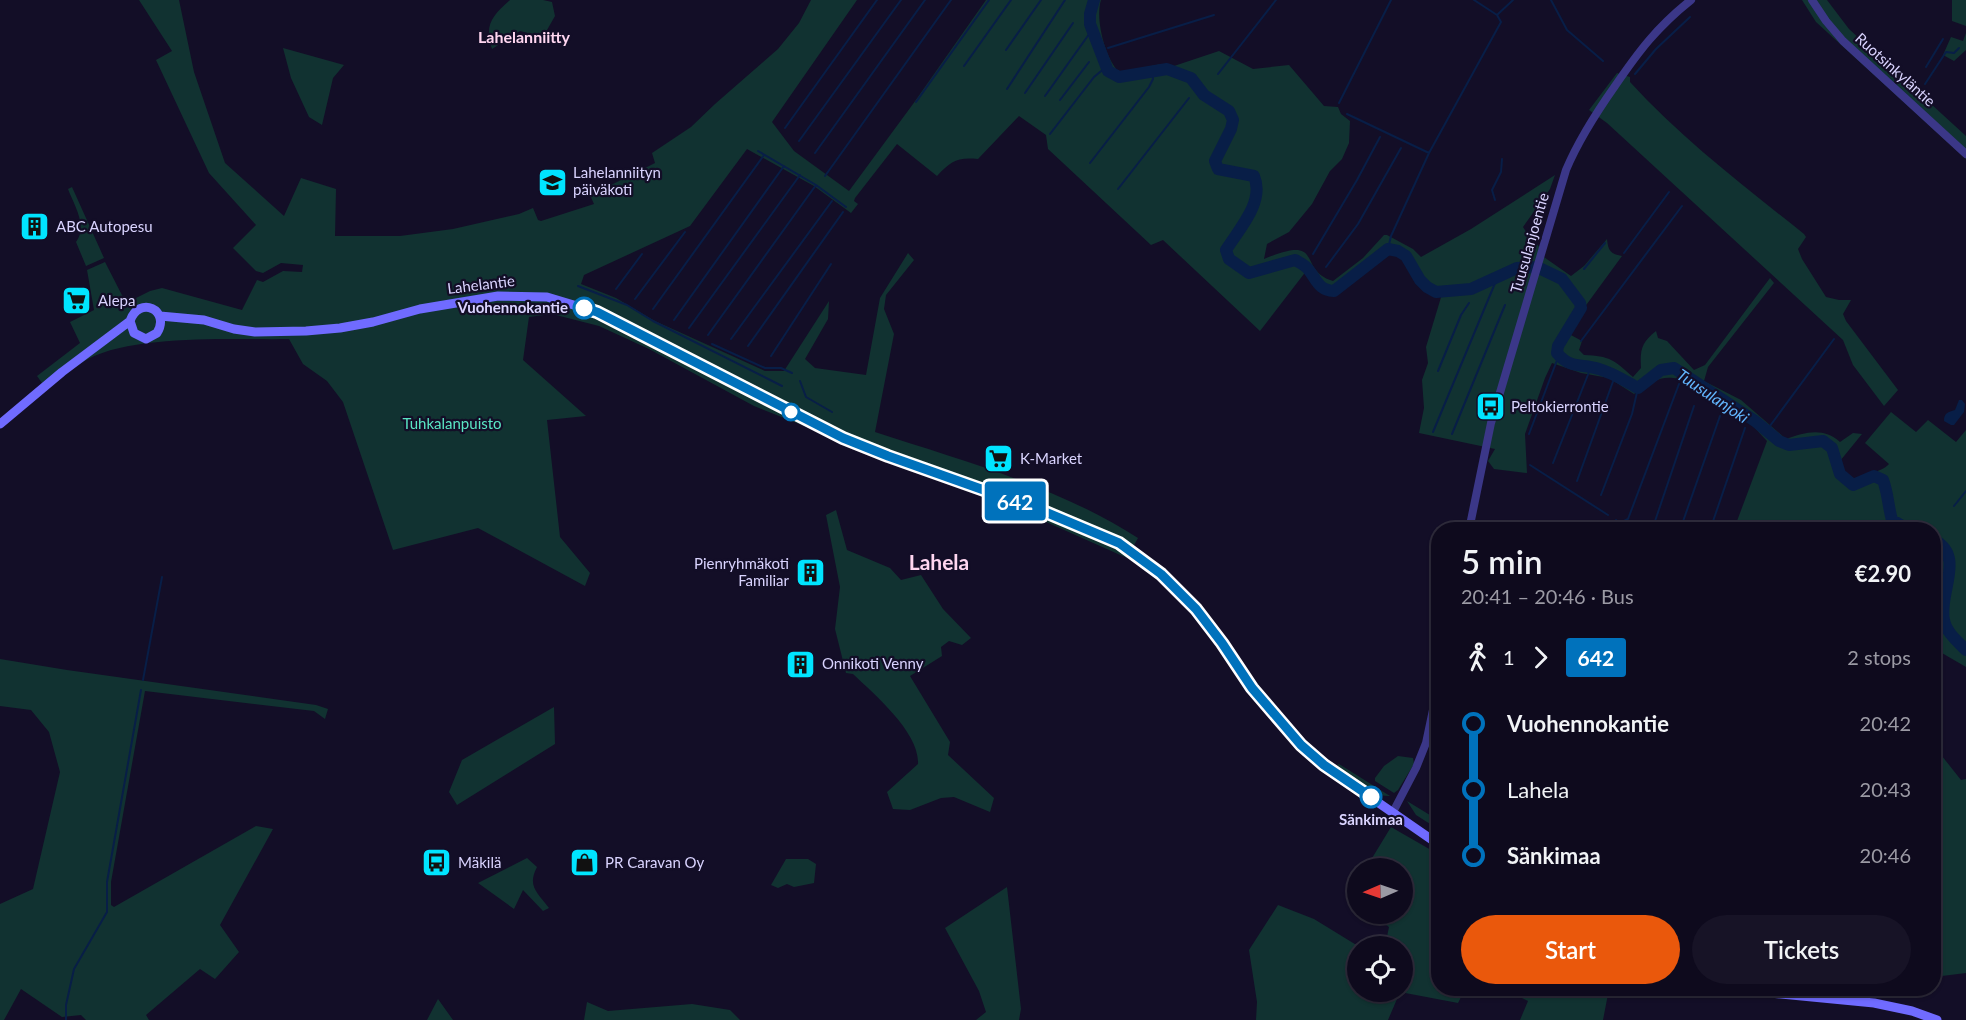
<!DOCTYPE html>
<html lang="en">
<head>
<meta charset="utf-8">
<style>
  body { margin:0; font-family:Lato,sans-serif; background:#171326; color:#f1f3f6; height:100vh; display:flex; flex-direction:column; font-size:22px; white-space:nowrap }
  * { box-sizing:border-box; margin:0 }
  p { font-size:20px; color:#9b9aa4 }
  .icon { flex:none; width:33px; height:33px; fill:none; stroke:currentColor; stroke-width:2; stroke-linecap:round; stroke-linejoin:round }
  .map { position:relative; flex:1; overflow:hidden }
  .details { position:absolute; left:1431px; top:522px; width:510px; height:474px; display:flex; flex-direction:column; background:#0e0a1d; border-radius:24px; box-shadow:0 2px 4px #0004,0 0 0 2px #2e2b3b }
  .details>* { flex:none }
  .badge { padding:0 12px; border-radius:4px; font-size:21px; line-height:39px }
  .needle { width:39px; rotate:268deg }
  .buttons { position:absolute; left:1347px; top:858px; display:grid; gap:12px }
  .buttons a { display:grid; place-items:center; width:66px; height:66px; border-radius:50%; background:#0e0a1d; box-shadow:0 2px 4px #0004,0 0 0 2px #2e2b3b; font-size:30px }
  .map>.badge { position:absolute; translate:-50% -50%; box-shadow:0 0 0 3px #fff }
  .legs { display:flex; align-items:center; gap:9px; height:66px; padding:0 30px; font-size:20px }
  .legs p { margin-inline-start:auto }
  .summary { display:flex; align-items:center; justify-content:space-between; height:102px; padding:0 30px }
  h1 { font-size:33px; font-weight:600; line-height:45px }
  .cta { display:flex; gap:12px; margin-top:auto; padding:12px 30px }
  .cta a { flex:1; height:69px; border-radius:36px; background:#ea580c; color:#fff; font-size:24px; font-weight:600; line-height:69px; text-align:center }
  .cta a+a { background:#171326; color:#f1f3f6 }
  ul { padding:0 30px; list-style:none }
  li { display:flex; align-items:center; gap:21px; height:66px; font-size:22px }
  li i { display:grid; place-items:center; width:9px; height:100%; margin:0 8px; background:currentColor }
  li i::after { content:''; width:15px; height:15px; margin:-8px; border:4px solid; border-radius:50%; background:#0e0a1d }
  li p { margin-inline-start:auto }
  li:first-child i { background:linear-gradient(#0000 50%,currentColor 0) }
  li:last-child i { background:linear-gradient(currentColor 50%,#0000 0) }
  .map>svg:first-child { display:block }
  .green { fill:#113231 }
  .water { fill:#081e47 }
  .lines { fill:none; stroke-linecap:round; stroke-linejoin:round }
  .stream { stroke:#081e47; stroke-width:2 }
  .river { stroke:#081e47; stroke-width:12 }
  .tertiary { stroke:#3b3788; stroke-width:8 }
  .secondary { stroke:#706bff; stroke-width:9 }
  .line-1-casing { stroke:#fff; stroke-width:14 }
  .line-1 { stroke:#0072bc; stroke-width:9 }
  .stop-1-dot { fill:#fff; stroke:#0072bc; stroke-width:3 }
  .labels { text-anchor:middle; stroke-width:4.5; stroke-linejoin:round; paint-order:stroke }
  .street-label { font-size:15px; fill:#dad4ff; stroke:#130e27 }
  .poi-label { font-size:15px; fill:#dad4ff; stroke:#130e27; text-anchor:start }
  .stop-label { font-size:15px; font-weight:bold; fill:#dad4ff; stroke:#130e27; text-anchor:end }
  .park-label { font-size:15px; fill:#5ae5c3; stroke:#130e27 }
  .neighbourhood-label { font-size:16px; font-weight:bold; fill:#ffd6f0; stroke:#130e27 }
  .water-label { font-size:16px; font-style:italic; fill:#62b6ff; stroke:#130e27 }
  .district-label { font-size:21px; font-weight:bold; fill:#ffd6f0; stroke:#130e27 }
</style>
</head>
<body>
<div class="map">
<svg width="1966" height="1020" viewBox="0 0 1966 1020">
  <rect width="100%" height="100%" fill="#130e27"/>
  <path class="green" d="M 139,0 L 179,0 L 194,72 L 225,163 L 284,216 L 301,178 L 336,189 L 335,236 L 400,236 L 453,229 L 519,214 L 533,208 L 538,220 L 541,221 L 594,204 L 589,193 L 609,186 L 655,163 L 652,153 L 691,127 L 715,104 L 778,49 L 799,23 L 811,0 L 857,0 L 772,122 L 794,151 L 849,191 L 913,104 L 986,0 L 1101,0 C 1095,19 1105,57 1118,71 L 1126,71 L 1161,64 L 1174,66 L 1219,51 L 1253,69 L 1289,65 L 1324,106 L 1338,107 L 1341,114 L 1350,121 L 1349,143 L 1342,159 L 1330,171 L 1312,204 L 1289,232 L 1267,244 L 1264,259 C 1326,233 1296,270 1333,281 L 1363,258 L 1384,235 L 1387,235 L 1413,249 L 1421,257 L 1471,229 L 1555,175 L 1550,189 L 1523,227 L 1533,243 L 1536,243 L 1540,248 L 1541,255 L 1571,276 L 1584,266 L 1607,239 C 1608,251 1611,254 1622,256 L 1584,308 L 1569,334 L 1582,341 L 1579,350 L 1584,355 C 1610,356 1614,360 1633,377 L 1641,368 C 1640,350 1641,343 1656,331 L 1658,338 L 1667,341 L 1694,370 L 1705,365 L 1770,278 L 1774,283 L 1708,367 L 1704,381 L 1741,400 L 1786,439 C 1805,432 1824,427 1840,442 L 1853,433 L 1862,434 L 1840,461 L 1845,474 L 1854,481 C 1864,472 1880,474 1889,464 L 1865,443 L 1891,412 L 1916,432 L 1928,420 L 1956,442 L 1966,430 L 1966,667 L 1935,649 L 1934,642 L 1934,586 L 1936,576 L 1934,574 L 1934,530 L 1734,529 L 1767,441 L 1751,424 L 1690,382 C 1662,373 1657,379 1634,394 L 1609,378 L 1581,373 L 1552,363 L 1545,378 L 1525,434 L 1527,473 L 1494,469 L 1488,461 L 1495,449 L 1419,433 L 1424,408 L 1422,380 L 1428,363 L 1426,347 L 1442,294 L 1427,287 L 1401,254 L 1386,254 L 1334,293 L 1323,291 L 1307,270 L 1260,331 L 1163,240 L 1151,245 L 1048,149 L 1046,135 L 1019,116 L 978,159 C 957,157 951,161 937,176 L 897,144 L 855,198 L 854,201 L 858,204 L 851,213 L 814,186 L 747,149 L 690,226 L 584,275 L 581,284 L 616,298 L 655,321 L 765,371 L 784,371 L 829,301 L 828,319 L 805,359 L 815,368 L 866,375 L 880,298 L 908,253 L 914,260 L 886,295 L 884,309 L 894,334 L 875,432 C 964,461 1059,487 1138,538 L 1127,558 L 1035,517 L 754,406 L 649,349 L 599,326 L 552,314 L 529,317 L 523,360 L 586,416 L 547,420 L 560,537 L 590,573 L 585,586 L 478,528 L 393,550 L 343,402 L 327,381 L 303,364 L 289,339 C 234,340 136,334 88,359 C 73,367 60,379 47,390 L 37,376 L 80,343 L 70,322 L 94,310 L 87,270 L 105,262 L 126,303 L 150,291 L 162,288 L 242,310 L 257,280 L 263,282 L 283,271 L 302,272 L 303,265 L 281,263 L 263,273 L 256,271 L 233,248 L 256,225 L 209,173 L 156,60 L 172,51 Z
    M 510,0 L 543,0 L 552,2 L 555,16 L 543,37 L 520,31 L 492,49 C 484,25 492,16 510,0 Z
    M 1802,0 L 1827,0 L 1849,29 L 1966,136 L 1966,159 L 1816,22 Z
    M 1952,0 L 1966,0 L 1966,26 L 1952,21 Z
    M 1966,33 L 1966,50 L 1954,61 L 1943,55 L 1951,37 L 1963,41 Z
    M 283,48 L 344,65 L 333,78 L 322,125 L 309,117 L 291,78 Z
    M 1617,73 L 1630,77 L 1630,82 C 1682,139 1744,186 1804,234 L 1806,237 L 1798,249 L 1802,259 L 1826,297 L 1839,300 L 1851,300 L 1843,314 L 1846,321 L 1898,390 L 1884,406 L 1853,365 L 1843,340 L 1607,123 L 1589,110 Z
    M 72,187 L 104,258 L 86,266 L 76,242 C 88,226 74,205 68,189 Z
    M 836,510 L 847,550 L 890,568 L 901,580 L 921,575 L 943,609 L 971,638 L 962,645 L 949,641 L 941,647 L 942,656 L 910,676 L 950,742 L 948,755 L 994,798 L 990,812 L 954,797 L 941,798 L 910,810 L 893,809 L 887,792 L 918,764 C 920,733 875,695 853,674 L 846,673 L 835,629 L 840,587 L 826,515 Z
    M 0,659 L 67,670 L 316,705 L 328,709 L 325,719 L 314,711 L 145,691 L 111,882 L 111,905 L 114,907 L 256,826 L 273,829 L 220,925 L 239,952 L 215,979 L 200,969 L 146,1015 L 149,1020 L 86,1020 L 81,1015 L 62,1017 L 21,989 L 4,1020 L 0,1020 L 0,904 L 33,889 L 60,772 L 49,732 L 31,710 L 0,706 Z
    M 554,707 L 555,744 L 457,805 L 449,792 L 462,760 Z
    M 1934,746 L 1961,780 L 1966,779 L 1966,973 L 1934,977 Z
    M 1398,756 L 1413,758 L 1414,764 L 1398,790 L 1394,793 L 1375,781 L 1375,778 L 1384,766 Z
    M 1339,764 L 1390,796 C 1370,797 1352,776 1337,765 Z
    M 1407,801 L 1438,820 L 1438,829 L 1416,815 Z
    M 1391,827 L 1438,854 L 1438,988 L 1465,989 L 1458,1003 L 1400,992 L 1388,1020 L 1256,1020 L 1257,1002 L 1249,950 L 1278,905 L 1314,919 L 1358,946 L 1358,992 L 1402,992 L 1402,946 L 1385,946 L 1389,927 L 1371,914 L 1402,914 L 1402,868 L 1366,868 Z
    M 527,858 L 537,867 C 527,886 537,892 549,908 L 543,911 L 523,890 L 514,909 L 478,883 Z
    M 786,859 L 808,859 L 816,864 L 814,883 L 794,887 L 787,884 L 778,888 L 771,885 Z
    M 1007,887 L 1021,1009 L 1019,1020 L 976,1020 L 986,1012 L 979,991 L 945,928 Z
    M 1504,989 L 1609,989 L 1603,1020 L 1520,1020 L 1528,1001 Z
    M 438,999 L 453,1020 L 427,1020 Z
    M 587,1002 L 608,1011 L 692,1004 L 730,1010 L 740,1020 L 584,1020 Z"/>
  <path class="water" d="M 1959,400 L 1962,400 L 1965,404 L 1964,412 L 1954,425 L 1951,425 L 1944,421 C 1944,413 1948,412 1955,410 Z"/>
  <g class="lines">
    <path class="stream" d="M 1094,0 L 1095,0
      M 1551,0 L 1567,30 L 1603,61
      M 1497,15 L 1513,0
      M 1108,48 L 1214,15
      M 1006,50 L 1041,0
      M 964,66 L 1011,0
      M 1926,67 L 1943,39
      M 1218,74 L 1276,0
      M 1635,74 L 1656,49 L 1690,17
      M 1925,84 L 1946,52 L 1954,53 L 1959,48
      M 1007,89 L 1065,0
      M 1025,93 L 1073,23
      M 1045,96 L 1092,30
      M 1060,100 L 1089,62
      M 916,102 L 989,0
      M 1339,103 L 1391,0
      M 1347,114 L 1429,153
      M 785,128 L 877,0
      M 1050,134 L 1094,77 L 1106,67
      M 799,141 L 901,0
      M 758,151 L 816,185 L 846,207
      M 815,153 L 925,0
      M 1090,163 L 1149,87 L 1153,79 L 1152,71
      M 825,176 L 951,0
      M 1118,189 L 1189,98
      M 1495,200 L 1492,190 L 1501,172 L 1502,159
      M 1388,249 L 1391,236 L 1429,153 L 1501,22 L 1497,15 L 1474,0
      M 1624,253 L 1669,192
      M 1313,254 L 1357,180 L 1380,137
      M 1326,267 L 1358,224 L 1401,148
      M 1584,269 L 1605,243
      M 578,286 L 627,305 L 653,321 L 782,386
      M 616,289 L 642,254
      M 635,299 L 685,232
      M 653,309 L 764,155
      M 674,320 L 784,166
      M 689,328 L 800,175
      M 708,335 L 816,185
      M 731,339 L 832,201
      M 1581,341 L 1682,206
      M 712,344 L 765,368 L 781,368 L 792,373
      M 748,346 L 843,212
      M 771,356 L 831,264
      M 1438,371 L 1461,315 L 1469,303
      M 800,381 L 806,397 L 832,412
      M 1767,430 L 1834,339
      M 1433,432 L 1498,276
      M 1452,434 L 1505,305
      M 1529,434 L 1559,355
      M 1553,463 L 1591,367
      M 1530,465 L 1608,515
      M 1577,481 L 1615,376
      M 1601,495 L 1632,414 L 1638,388
      M 1954,506 L 1966,491
      M 1616,520 L 1620,523 L 1628,519 L 1679,384
      M 1652,530 L 1694,406
      M 1680,530 L 1720,416
      M 1710,530 L 1745,428
      M 143,680 L 162,577
      M 66,1020 L 66,1005 L 74,969 L 107,912 L 107,882 L 141,690"/>
    <path class="river" d="M 1094,0 L 1090,14 L 1090,24 L 1108,71 L 1119,77 L 1167,69 L 1191,78 L 1204,95 L 1229,111 L 1233,120 L 1231,129 L 1215,161 L 1218,169 L 1254,176 C 1265,202 1239,229 1226,250 L 1229,259 L 1249,273 L 1295,260 C 1300,263 1305,265 1308,269 C 1317,280 1318,290 1334,291 L 1388,249 L 1398,251 L 1406,256 L 1420,280 L 1427,287 L 1436,292 L 1471,289 L 1517,268 L 1537,267 L 1562,279 L 1580,303 L 1581,308 L 1558,346 L 1557,353 C 1571,370 1582,363 1599,369 C 1613,373 1625,381 1638,388 L 1661,370 L 1674,368 L 1755,421 L 1779,441 L 1789,445 L 1823,441 L 1832,448 L 1840,474 L 1853,485 L 1874,476 L 1883,480 C 1888,493 1888,506 1892,520 L 1909,530
      M 1934,540 C 1966,556 1938,594 1944,620 C 1946,632 1958,642 1966,650"/>
    <path class="tertiary" d="M 1812,0 L 1826,21 L 1843,41 L 1966,154
      M 1469,530 L 1491,423 L 1566,170 C 1579,139 1596,113 1615,86 C 1639,51 1657,27 1691,0
      M 1393,812 L 1416,768 L 1426,743 L 1438,686"/>
    <path class="secondary" d="M 160,316 L 204,320 L 234,329 L 255,332 L 306,331 L 340,328 L 373,322 L 420,309 L 498,296 L 547,297 L 597,312 L 843,438 L 888,456 L 1043,511 L 1118,543 L 1161,574 L 1196,608 L 1222,643 L 1252,688 L 1301,745 L 1324,765 L 1438,844
      M 0,424 L 62,372 L 130,321 C 139,295 171,310 157,333 L 146,339 L 134,333 L 130,321
      M 1719,988 L 1874,1003 L 1912,1011 L 1937,1020"/>
  </g>
  <g class="lines">
    <defs>
      <path id="line-1" d="M 584,308 L 597,312 L 843,438 L 888,456 L 1043,511 L 1119,543 L 1161,574 L 1196,609 L 1222,643 L 1252,688 L 1301,745 L 1324,765 L 1371,797"/>
    </defs>
    <use href="#line-1" class="line-1-casing"/>
    <use href="#line-1" class="line-1"/>
  </g>
  <defs>
    <symbol id="school-square" viewBox="-11 -11 22 22"><rect x="-9" y="-9" width="18" height="18" rx="4" fill="#00e4ff" stroke="#130e27"/><path d="M0-5L7-2L0 1L-7-2ZM-4 1L0 2.5L4 1V4Q0 6-4 4Z" fill="#111"/></symbol>
    <symbol id="building-square" viewBox="-11 -11 22 22"><rect x="-9" y="-9" width="18" height="18" rx="4" fill="#00e4ff" stroke="#130e27"/><path d="M-4-6H4V6H1V3H-1V6H-4ZM-2.5-4.3h1.7v1.8h-1.7ZM.8-4.3h1.7v1.8H.8ZM-2.5-1h1.7V.8h-1.7ZM.8-1h1.7V.8H.8Z" fill="#111"/></symbol>
    <symbol id="supermarket-square" viewBox="-11 -11 22 22"><rect x="-9" y="-9" width="18" height="18" rx="4" fill="#00e4ff" stroke="#130e27"/><path d="M-6-5.5h2.5l.6 2H6L4.5 2H-2.5L-4.4-4H-6ZM-1.5 3.2a1.3 1.3 0 1 0 .1 0ZM3 3.2a1.3 1.3 0 1 0 .1 0Z" fill="#111"/></symbol>
    <symbol id="bus-square" viewBox="-11 -11 22 22"><rect x="-9" y="-9" width="18" height="18" rx="4" fill="#00e4ff" stroke="#130e27"/><path d="M-5-6H5V4H4V6H2V4H-2V6H-4V4H-5ZM-3.5-4V0h7V-4ZM-3.5 1.2v1.5H-2V1.2ZM2 1.2v1.5H3.5V1.2Z" fill="#111"/></symbol>
    <symbol id="shop-square" viewBox="-11 -11 22 22"><rect x="-9" y="-9" width="18" height="18" rx="4" fill="#00e4ff" stroke="#130e27"/><path d="M-5-2.5h2.3a2.7 3.5 0 0 1 5.4 0H5L5.5 6h-11ZM-1.5-2.5h3a1.5 2.3 0 0 0-3 0Z" fill="#111"/></symbol>
  </defs>
  <g fill-rule="evenodd">
    <use href="#school-square" x="536" y="166" width="33" height="33"/>
    <use href="#building-square" x="18" y="210" width="33" height="33"/>
    <use href="#supermarket-square" x="60" y="284" width="33" height="33"/>
    <use href="#bus-square" x="1474" y="390" width="33" height="33"/>
    <use href="#supermarket-square" x="982" y="442" width="33" height="33"/>
    <use href="#building-square" x="794" y="556" width="33" height="33"/>
    <use href="#building-square" x="784" y="648" width="33" height="33"/>
    <use href="#bus-square" x="420" y="846" width="33" height="33"/>
    <use href="#shop-square" x="568" y="846" width="33" height="33"/>
  </g>
  <g class="stop-1-dot">
    <circle cx="584" cy="308" r="10"/>
    <circle cx="791" cy="412" r="8"/>
    <circle cx="1371" cy="797" r="10"/>
  </g>
  <g class="labels">
    <g class="street-label">
      <text transform="translate(1895 70) rotate(42)" y="5">Ruotsinkyläntie</text>
      <text transform="translate(1530 243) rotate(-74)" y="5">Tuusulanjoentie</text>
      <text transform="translate(481 285) rotate(-7)" y="5">Lahelantie</text>
    </g>
    <g class="poi-label">
      <text x="573" y="178">Lahelanniityn<tspan x="573" dy="17">päiväkoti</tspan></text>
      <text x="56" y="232">ABC Autopesu</text>
      <text x="98" y="306">Alepa</text>
      <text x="1511" y="412">Peltokierrontie</text>
      <text x="1020" y="464">K-Market</text>
      <text x="789" y="569" text-anchor="end">Pienryhmäkoti<tspan x="789" dy="17">Familiar</tspan></text>
      <text x="822" y="669">Onnikoti Venny</text>
      <text x="458" y="868">Mäkilä</text>
      <text x="605" y="868">PR Caravan Oy</text>
    </g>
    <g class="stop-label">
      <text x="568" y="313">Vuohennokantie</text>
      <text x="1371" y="825" text-anchor="middle">Sänkimaa</text>
    </g>
    <g class="park-label">
      <text x="452" y="429">Tuhkalanpuisto</text>
    </g>
    <g class="neighbourhood-label">
      <text x="524" y="43">Lahelanniitty</text>
    </g>
    <g class="water-label">
      <text transform="translate(1713 396) rotate(34)" y="6">Tuusulanjoki</text>
    </g>
    <g class="district-label">
      <text x="939" y="570">Lahela</text>
    </g>
  </g>
</svg>
<div class="buttons">
<a><svg class="needle" viewBox="-14 -14 28 28"><path d="M0-13l5 13h-10z" fill="#e53935"/><path d="M0 13l5-13h-10z" fill="#9b9aa4"/></svg></a>
<a><svg class="icon" aria-label="locate" viewBox="0 0 24 24"><circle cx="12" cy="12" r="6"/><path d="M12 2v4M12 18v4M2 12h4M18 12h4"/></svg></a>
</div>
<b class="badge" style="left:1015px;top:501px;background:#0072bc;color:#fff">642</b>
<section class="details">
<div class="summary"><div><h1>5 min</h1><p>20:41 – 20:46 · Bus</p></div><b>€2.90</b></div>
<div class="legs"><svg class="icon" aria-label="walk" viewBox="0 0 24 24"><circle cx="13" cy="4" r="2"/><path d="M13 8l-2 6 4 7M11 14l-3 7M7 12l3-4h3l4 4"/></svg>1<svg class="icon" aria-label="forward" viewBox="0 0 24 24"><path d="M9 5l7 7-7 7"/></svg><b class="badge" style="background:#0072bc;color:#fff">642</b><p>2 stops</p></div>
<ul>
<li><i style="color:#0072bc"></i><b>Vuohennokantie</b><p>20:42</p></li>
<li><i style="color:#0072bc"></i><span>Lahela</span><p>20:43</p></li>
<li><i style="color:#0072bc"></i><b>Sänkimaa</b><p>20:46</p></li>
</ul>
<div class="cta"><a>Start</a><a>Tickets</a></div>
</section>
</div>
</body>
</html>
